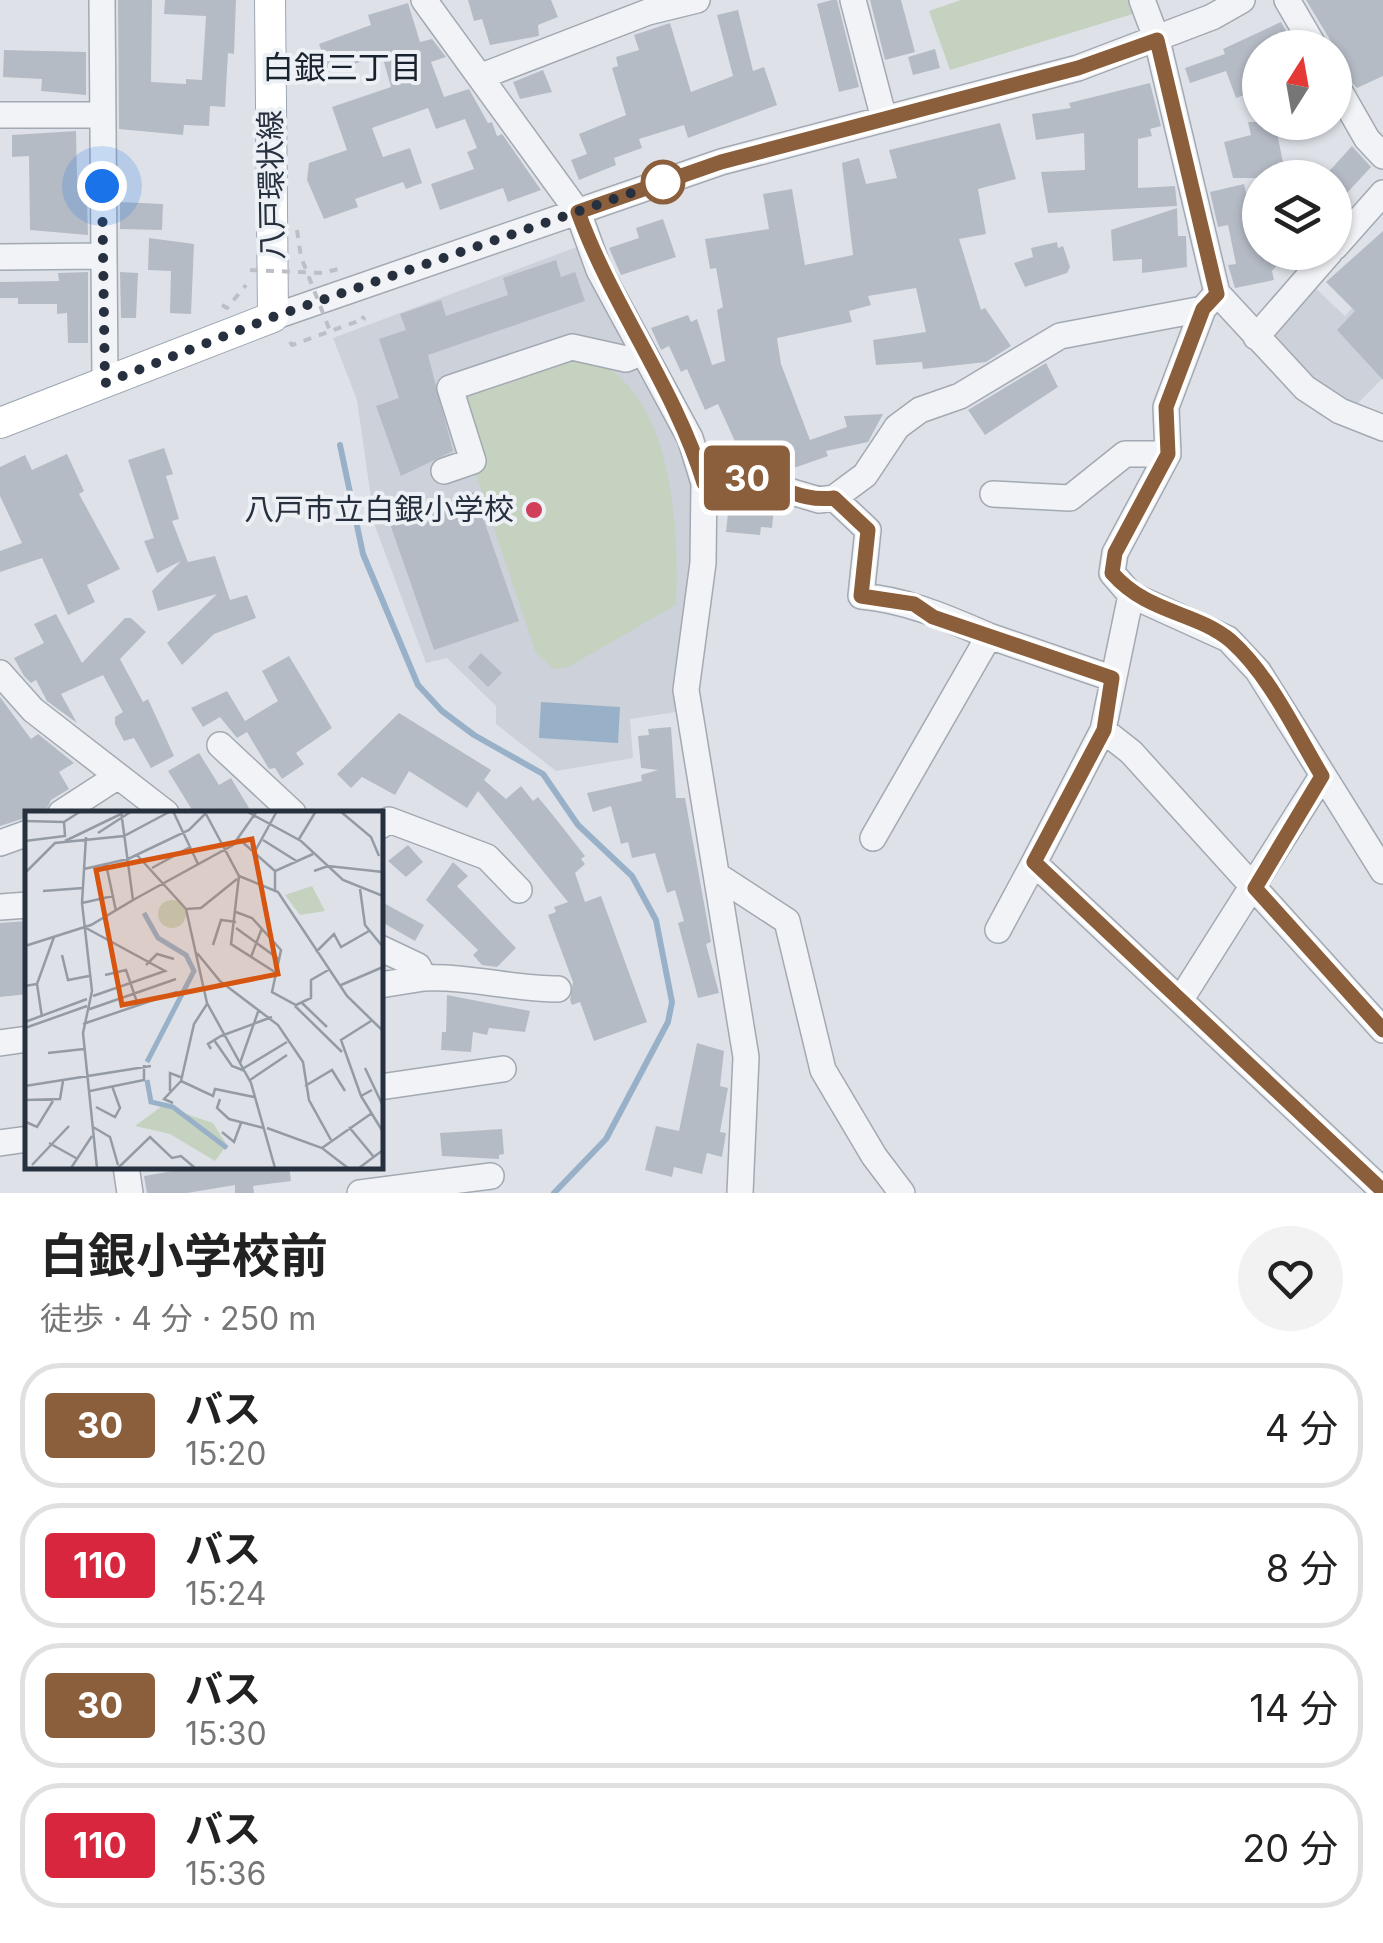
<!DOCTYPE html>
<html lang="ja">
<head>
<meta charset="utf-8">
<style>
  body { margin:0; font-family:Inter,"Noto Sans JP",sans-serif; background:#f2f2f2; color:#222; height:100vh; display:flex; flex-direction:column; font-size:38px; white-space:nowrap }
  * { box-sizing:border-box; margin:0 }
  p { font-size:32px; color:#767676 }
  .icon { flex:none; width:55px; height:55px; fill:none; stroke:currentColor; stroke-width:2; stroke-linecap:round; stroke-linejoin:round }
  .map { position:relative; height:1193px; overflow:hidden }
  .side { display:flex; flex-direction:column; background:#fff; flex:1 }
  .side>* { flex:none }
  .badge { padding:0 20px; border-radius:8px; font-size:35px; line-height:65px }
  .needle { width:65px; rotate:11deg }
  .buttons { position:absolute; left:1242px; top:30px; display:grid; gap:20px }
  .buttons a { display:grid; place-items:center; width:110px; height:110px; border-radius:50%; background:#fff; box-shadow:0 2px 8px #0004; font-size:50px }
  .you { position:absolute; width:50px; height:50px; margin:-25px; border:8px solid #fff; border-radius:50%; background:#1a73e8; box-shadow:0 0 0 15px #1a73e833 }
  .map>.badge { position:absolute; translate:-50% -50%; box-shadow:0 0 0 5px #fff }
  .round { display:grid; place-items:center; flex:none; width:105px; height:105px; border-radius:52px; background:#f2f2f2 }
  .summary { display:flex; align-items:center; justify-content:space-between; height:170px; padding:0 40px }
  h1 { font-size:48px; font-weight:700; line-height:75px }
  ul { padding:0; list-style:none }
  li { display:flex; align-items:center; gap:30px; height:125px; margin:0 20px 15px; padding:0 20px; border:5px solid #e0e0e0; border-radius:40px }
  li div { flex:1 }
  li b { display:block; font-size:38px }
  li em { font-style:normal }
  li .badge { min-width:110px; font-weight:700; text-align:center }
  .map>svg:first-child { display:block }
  .built { fill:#ccd1da }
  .green { fill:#c4d2bf }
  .water { fill:#98b1c9 }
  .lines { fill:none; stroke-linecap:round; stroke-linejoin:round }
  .stream { stroke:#98b1c9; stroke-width:6 }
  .building { fill:#b5bbc5 }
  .minor-casing { stroke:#a3a9b2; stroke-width:28 }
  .major-casing { stroke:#9da7b4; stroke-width:32 }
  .path { stroke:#bcc0c6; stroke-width:4; stroke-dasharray:8 8; stroke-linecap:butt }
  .minor { stroke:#f1f3f6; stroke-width:25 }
  .major { stroke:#fff; stroke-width:30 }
  .path-bridge { stroke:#bcc0c6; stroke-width:4; stroke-dasharray:8 8; stroke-linecap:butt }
  .line-casing { stroke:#fff; stroke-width:22 }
  .line { stroke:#8b5e3c; stroke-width:15 }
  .walk { stroke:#27303f; stroke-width:10; stroke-dasharray:0 18 }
  .stop-dot { fill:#fff; stroke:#8b5e3c; stroke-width:5 }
  .poi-dot { fill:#d0405a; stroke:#edf1f5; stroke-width:4 }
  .labels { text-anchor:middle; stroke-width:8; stroke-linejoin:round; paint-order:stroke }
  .street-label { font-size:30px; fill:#27303f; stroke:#edf1f5 }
  .poi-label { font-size:30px; fill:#27303f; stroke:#edf1f5; text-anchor:end }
  .neighbourhood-label { font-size:32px; fill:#19222f; stroke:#edf1f5 }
  .inset-river { fill:none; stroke:#98b1c9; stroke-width:5 }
  .inset-road { fill:none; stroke:#959ba4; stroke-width:2.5 }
  .view { fill:#d55511; fill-opacity:0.15; stroke:#d55511; stroke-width:5 }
  .inset-edge { fill:none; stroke:#27303f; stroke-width:5 }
</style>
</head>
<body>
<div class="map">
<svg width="1383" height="1193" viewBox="0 0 1383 1193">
  <rect width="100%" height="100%" fill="#dee2e8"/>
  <path class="built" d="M 582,245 L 681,442 L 696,494 L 683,711 L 630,719 L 633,758 L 556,771 L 496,724 L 496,706 L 447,658 L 426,663 L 375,526 L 357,400 L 333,338 Z
    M 1383,272 L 1383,378 L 1357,404 L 1316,382 L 1274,338 L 1274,328 L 1313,286 L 1345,316 Z"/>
  <path class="green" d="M 961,0 L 1131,0 L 1136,13 L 950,70 L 929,11 Z
    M 573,353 C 674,376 679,523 676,605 L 568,667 L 554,669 L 536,653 L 473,466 L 461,402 L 465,392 Z"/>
  <path class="water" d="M 541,702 L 620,707 L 618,743 L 539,738 Z"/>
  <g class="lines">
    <path class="stream" d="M 340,445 L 363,554 L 418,685 L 442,711 L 474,735 L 543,774 L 578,825 L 632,876 L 656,920 L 672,1002 L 668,1022 L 606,1139 L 554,1193"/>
  </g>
  <path class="building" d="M 118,0 L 152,0 L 151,82 L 186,84 L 186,79 L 202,80 L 206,16 L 164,14 L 165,0 L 236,0 L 234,54 L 228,53 L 225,107 L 210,106 L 209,126 L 184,125 L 183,135 L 119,129 Z
    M 468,0 L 551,0 L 558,17 L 538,25 L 539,36 L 490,45 L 482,19 L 474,21 Z
    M 832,0 L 837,0 L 859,87 L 839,92 L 817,4 Z
    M 870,0 L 901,0 L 915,52 L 885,60 Z
    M 1306,0 L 1383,0 L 1383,76 L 1357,88 L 1335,64 L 1335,48 Z
    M 408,3 L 420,42 L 432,39 L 446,57 L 431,62 L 444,97 L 469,89 L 488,123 L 492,122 L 497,136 L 502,134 L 541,190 L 508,202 L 503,188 L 440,210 L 431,184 L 474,169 L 467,152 L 477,148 L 465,119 L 436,129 L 428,108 L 372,128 L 383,157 L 410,148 L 422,183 L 406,189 L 403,182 L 355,199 L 358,207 L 324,219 L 307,180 L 309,163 L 347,150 L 332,107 L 391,87 L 382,55 L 329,72 L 319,44 L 371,25 L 368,15 Z
    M 738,10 L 753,71 L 764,67 L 777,105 L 688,138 L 684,125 L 639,139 L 642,148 L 614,158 L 616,165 L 579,180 L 571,160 L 587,154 L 579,134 L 626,115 L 612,68 L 618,66 L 616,57 L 639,50 L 634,35 L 670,23 L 691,92 L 733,76 L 717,15 Z
    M 1281,22 L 1296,48 L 1260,48 L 1260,89 L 1236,98 L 1226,71 L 1190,83 L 1185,68 L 1225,54 L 1223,49 Z
    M 935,49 L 940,68 L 913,75 L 908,57 Z
    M 4,50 L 86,52 L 86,95 L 41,91 L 42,79 L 3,77 Z
    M 543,70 L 552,92 L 520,99 L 513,82 Z
    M 1150,83 L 1161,126 L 1150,129 L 1152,136 L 1138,139 L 1138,188 L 1175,186 L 1177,206 L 1048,213 L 1041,172 L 1085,170 L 1084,133 L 1036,140 L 1032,114 L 1071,108 L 1069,103 Z
    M 1248,122 L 1275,122 L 1286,178 L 1233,178 L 1224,142 L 1251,135 Z
    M 1000,123 L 1016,179 L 978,189 L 986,234 L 959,239 L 981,310 L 985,308 L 1011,346 L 986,362 L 923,369 L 922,362 L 876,365 L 873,340 L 926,332 L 916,288 L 868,296 L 871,305 L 849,311 L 852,322 L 777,338 L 781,364 L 810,440 L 847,427 L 844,416 L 883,414 L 868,442 L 826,451 L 828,456 L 794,468 L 791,459 L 783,461 L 780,450 L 787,448 L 785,444 L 744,461 L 718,404 L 705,410 L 687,369 L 681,372 L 669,346 L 661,350 L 651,328 L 688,315 L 691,322 L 697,319 L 712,365 L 725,361 L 717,310 L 723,307 L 716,268 L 710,269 L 705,239 L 769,229 L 763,194 L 792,189 L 805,265 L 853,255 L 842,163 L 859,158 L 866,184 L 897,178 L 889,150 Z
    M 76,131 L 77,177 L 80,198 L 87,198 L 88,235 L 30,230 L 29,156 L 12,157 L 12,135 Z
    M 1352,146 L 1371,167 L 1335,206 L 1335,178 L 1323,178 Z
    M 1244,184 L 1255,232 L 1260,231 L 1260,252 L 1288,252 L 1272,271 L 1274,280 L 1235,288 L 1228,265 L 1236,264 L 1228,225 L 1218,227 L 1210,192 Z
    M 120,202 L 163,204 L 162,230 L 120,229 Z
    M 1177,208 L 1178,236 L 1186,236 L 1187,267 L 1142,273 L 1142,259 L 1113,261 L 1111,230 Z
    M 663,219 L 676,257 L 621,275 L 609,248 L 639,238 L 636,228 Z
    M 1383,231 L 1383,380 L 1337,330 L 1355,311 L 1326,282 Z
    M 149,238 L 194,244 L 191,314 L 170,313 L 171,271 L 148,270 Z
    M 1057,242 L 1058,248 L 1063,246 L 1070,267 L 1067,273 L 1025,287 L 1014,263 L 1033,257 L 1031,248 Z
    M 556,260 L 561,277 L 575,272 L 585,301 L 428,355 L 453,451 L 401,476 L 376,406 L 399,398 L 379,339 L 406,330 L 400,314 L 441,300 L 446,316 L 508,295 L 503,278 Z
    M 88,272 L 88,343 L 68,343 L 67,313 L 57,314 L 57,304 L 18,304 L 18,298 L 0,298 L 0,282 L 59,281 L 58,273 Z
    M 120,272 L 138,273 L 136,318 L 121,318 Z
    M 1046,363 L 1058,387 L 985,435 L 968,410 Z
    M 164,448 L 173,474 L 166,476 L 179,519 L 172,521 L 188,562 L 215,556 L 230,600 L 247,595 L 256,618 L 214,634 L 182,665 L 167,643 L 217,594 L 158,611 L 152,591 L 181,561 L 157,573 L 144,541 L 154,538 L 128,460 Z
    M 67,454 L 84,491 L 79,494 L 120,569 L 87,585 L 95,602 L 68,615 L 42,558 L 0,572 L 0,551 L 22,543 L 0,496 L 0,467 L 25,455 L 32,470 Z
    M 474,492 L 519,621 L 434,650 L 389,521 Z
    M 729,504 L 774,508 L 772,528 L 761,527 L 760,535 L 726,532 Z
    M 56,614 L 82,663 L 125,618 L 131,618 L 146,632 L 120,659 L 143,702 L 148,699 L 174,756 L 151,768 L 134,738 L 124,741 L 115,724 L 115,717 L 123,712 L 103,675 L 61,694 L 77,723 L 47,701 L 36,680 L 31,683 L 24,676 L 14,658 L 44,643 L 34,624 Z
    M 481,653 L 502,673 L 488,687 L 468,667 Z
    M 289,656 L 332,728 L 296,753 L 304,764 L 282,779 L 275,768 L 269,769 L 247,732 L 237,738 L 220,717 L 203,727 L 191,708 L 227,691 L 245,721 L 278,701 L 262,671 Z
    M 0,697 L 31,739 L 38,734 L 74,763 L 59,772 L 69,789 L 51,800 L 45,813 L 28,813 L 28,817 L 0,826 Z
    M 399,713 L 491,770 L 484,780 L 506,799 L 521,786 L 533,801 L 538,797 L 556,819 L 585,856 L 581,859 L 585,864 L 575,873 L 585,902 L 601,896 L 647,1022 L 594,1041 L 580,1002 L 572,1005 L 570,1000 L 573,982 L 548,915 L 556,912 L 554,907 L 568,902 L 478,791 L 467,808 L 409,771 L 395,795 L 362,777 L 351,788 L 337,774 Z
    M 671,727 L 676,798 L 685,798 L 711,942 L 706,944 L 719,993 L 698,998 L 678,923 L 684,921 L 675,890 L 667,893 L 655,853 L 632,858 L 628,842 L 621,844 L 611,806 L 593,812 L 587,793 L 642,781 L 641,775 L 658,770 L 641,768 L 638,736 L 649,735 L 648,729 Z
    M 199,753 L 219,785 L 231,778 L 252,813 L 194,813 L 168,771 Z
    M 408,845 L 423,862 L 406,877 L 388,861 Z
    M 453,862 L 468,876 L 457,886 L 516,948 L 497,967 L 482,965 L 473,955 L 478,950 L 426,900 Z
    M 380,901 L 424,925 L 415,941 L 380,921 Z
    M 28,921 L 28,994 L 0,997 L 0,923 Z
    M 447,995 L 530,1011 L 525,1032 L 489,1028 L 487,1035 L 473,1032 L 471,1052 L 441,1050 L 442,1032 L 446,1032 Z
    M 697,1043 L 724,1051 L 720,1086 L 728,1088 L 720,1132 L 726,1133 L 722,1157 L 707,1153 L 702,1174 L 674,1167 L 672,1177 L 645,1170 L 656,1126 L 679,1131 Z
    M 502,1129 L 504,1154 L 499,1155 L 499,1159 L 442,1156 L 440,1133 Z
    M 202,1166 L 289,1166 L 291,1181 L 253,1186 L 254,1193 L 235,1193 L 235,1185 L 187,1193 L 147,1193 L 144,1176 Z"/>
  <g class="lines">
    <defs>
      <path id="minor" d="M 102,0 L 105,383
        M 424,0 L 578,212 L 599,270 L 690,438 L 704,483 L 703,563 L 686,690 L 746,1057 L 740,1193
        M 853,0 L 884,119
        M 1142,0 L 1157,40 L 1217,293 L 1305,388 L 1340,411 L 1383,428
        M 1287,0 L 1315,48
        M 482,76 L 648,12 L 697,0
        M 1335,83 L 1367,139 L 1383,156
        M 0,115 L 101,115
        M 1335,247 L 1383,193
        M 0,257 L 103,256
        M 1217,293 L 1203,309 L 1166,407 L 1168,454 L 1115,553 L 1112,573 L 1131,595 L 1228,639 L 1258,671 L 1383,871
        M 273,317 L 721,162 L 1078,68 L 1212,17 L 1242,0
        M 1256,337 L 1330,252
        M 444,471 L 473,461 L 450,388 L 572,347 L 626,359 L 643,352
        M 704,483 L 741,477 L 819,500 L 834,498 L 865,475 L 897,427 L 920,410 L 960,396 L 1060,336 L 1203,309
        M 993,494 L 1070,498 L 1125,454 L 1168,454
        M 834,498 L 868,530 L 861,596 C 907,600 947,618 989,636
        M 1131,595 L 1103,730 L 1034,863 L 1383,1191
        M 0,673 L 33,710 L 166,813
        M 1103,730 L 1131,752 L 1383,1030
        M 220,745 L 293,813
        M 61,813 L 118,776
        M 380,826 L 389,820 L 487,857 L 519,890
        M 873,838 L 989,636 L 1111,678
        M 0,843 L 28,833
        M 718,876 L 787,921 L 823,1070 L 874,1156 L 902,1193
        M 0,907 L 28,905
        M 998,930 L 1034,863
        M 380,948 L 418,966 L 424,978 L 380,985
        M 424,978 C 470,976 512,989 558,989
        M 1181,999 L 1322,776
        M 0,1043 L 28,1039
        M 380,1087 L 503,1069
        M 0,1143 L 28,1139
        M 126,1166 L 130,1193
        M 360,1193 L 491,1176"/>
      <path id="major" d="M 0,423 L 273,317 L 270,0"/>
    </defs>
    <use href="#minor" class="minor-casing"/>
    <use href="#major" class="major-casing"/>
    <path class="path" d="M 222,305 L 227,308 L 246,285
      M 290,342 L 292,345 L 364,319 L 362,316"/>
    <use href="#minor" class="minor"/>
    <use href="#major" class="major"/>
    <path class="path-bridge" d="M 297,230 L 301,257 L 330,331
      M 250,270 L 323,273 L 342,268"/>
  </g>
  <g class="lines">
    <defs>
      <path id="line" d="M 1383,1030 L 1255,888 L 1322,776 C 1295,731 1270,676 1231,641 C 1195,611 1148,614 1112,573 L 1115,553 L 1168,454 L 1166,407 L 1203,309 L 1217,294 L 1157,40 L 1078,68 L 721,162 L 578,212 C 612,306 675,388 704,483 C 762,465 787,504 834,498 L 868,530 L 861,596 L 914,604 L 933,617 L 1112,678 L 1104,730 L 1034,862 L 1383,1191"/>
    </defs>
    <use href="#line" class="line-casing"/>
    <use href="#line" class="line"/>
    <path class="walk" d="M 102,186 L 105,383 L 273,317 L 663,182"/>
  </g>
  <circle class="stop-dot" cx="663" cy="182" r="20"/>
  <circle class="poi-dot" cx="534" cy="510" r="10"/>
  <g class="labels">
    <g class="street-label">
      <text transform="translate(272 185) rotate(-91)" y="10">八戸環状線</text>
    </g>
    <g class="poi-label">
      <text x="514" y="520">八戸市立白銀小学校</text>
    </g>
    <g class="neighbourhood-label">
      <text x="342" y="79">白銀三丁目</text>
    </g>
  </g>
  <g transform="translate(25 811)">
    <rect width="358" height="358" fill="#dee2e8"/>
    <path d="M 287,75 L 300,100 L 275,104 L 260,84 ZM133 103a14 14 0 1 1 28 0a14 14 0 1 1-28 0ZM 137,295 L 188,312 L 202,334 L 190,350 L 145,323 L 110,315 Z" fill="#c4d2bf"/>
    <path class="inset-river" d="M 119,102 L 133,127 L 161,144 L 169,160 L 122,251M 122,269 L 126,291 L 148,296 L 202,337"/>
    <path class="inset-road" d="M 148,0 L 173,53M 221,0 L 276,30 L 318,69 L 358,85M 315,0 L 346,26 L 354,45M 181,3 L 214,65 L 253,81 L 322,185 L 358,220M 0,10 L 39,11 L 56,0M 73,22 L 107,0M 61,26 L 57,92 L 67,180 L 58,222 L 72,357M 214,28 L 250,60M 274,28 L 291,0M 238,29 L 273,51M 0,30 L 40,25 L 39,11M 40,30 L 98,2M 112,44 L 161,98 L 182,192 L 226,272 L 250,357M 228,44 L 252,0M 81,53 L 91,100M 127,57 L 165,36M 59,58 L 103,48 L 164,19 L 181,2M 289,60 L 303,55 L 358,61M 0,62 L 30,32 L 99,25 L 146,0M 214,65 L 206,133 L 253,163M 335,78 L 340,114 L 358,136M 250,79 L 250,60 L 288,43M 18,80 L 58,77M 108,89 L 208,34 L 232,0M 57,92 L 88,85M 161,98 L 176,97 L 212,68M 211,101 L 227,107 L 256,139 L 247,181 L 271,194 L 286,187 L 286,169 L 305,158M 61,117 L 140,160 L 68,185M 211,117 L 255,149M 188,134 L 196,109 L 211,111M 0,135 L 66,114 L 108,89 L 96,0M 291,141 L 309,123 L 316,136 L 344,120M 172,142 L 195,170 L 253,214 L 278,251 L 284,289 L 306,329M 37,144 L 43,169 L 64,165M 226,146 L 237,117M 121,154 L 132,143 L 149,148M 80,164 L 101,159 L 113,194M 12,173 L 17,206M 316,174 L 358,156M 0,175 L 12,173 L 29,126M 277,192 L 302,216M 270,195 L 317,241M 62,199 L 151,168M 346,210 L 316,229 L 336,285 L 347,279M 0,211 L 62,188M 58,213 L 152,181M 0,217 L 62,195M 189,229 L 207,255 L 220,260M 186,238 L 183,233 L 196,225 L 247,206M 23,242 L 59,238M 215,252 L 234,198M 219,257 L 262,231M 340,257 L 358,295M 225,269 L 262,244M 156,270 L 188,285 L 190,278 L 229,286M 0,275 L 126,255M 280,275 L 307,259 L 320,280M 65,280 L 119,269 L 119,254M 145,280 L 145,262 L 158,267M 336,285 L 358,321M 195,288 L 192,297 L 204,308 L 239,317M 0,289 L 35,288 L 38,270M 148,292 L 139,288 L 156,270 L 169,213 L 182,193M 71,296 L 90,306 L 95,297 L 87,275M 1,311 L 12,316 L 28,290M 68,316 L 85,326 L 93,354M 324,316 L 348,345M 242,317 L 297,337 L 323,357M 197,321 L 209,331 L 216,312M 24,332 L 51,347M 297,337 L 347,302M 7,354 L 44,315M 46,357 L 67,325M 93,357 L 125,326 L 147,347 L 156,345 L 170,357M 334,357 L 358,339"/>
    <path class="view" d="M 227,28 L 253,163 L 97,194 L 71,59 Z"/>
    <rect width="358" height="358" class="inset-edge"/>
  </g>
</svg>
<div class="buttons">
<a><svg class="needle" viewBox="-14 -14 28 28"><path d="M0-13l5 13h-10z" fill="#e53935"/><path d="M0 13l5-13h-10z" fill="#767676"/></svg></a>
<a><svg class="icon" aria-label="layers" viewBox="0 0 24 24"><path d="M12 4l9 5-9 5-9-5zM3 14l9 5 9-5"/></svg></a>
</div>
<div class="you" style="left:102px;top:186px"></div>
<b class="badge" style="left:747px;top:478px;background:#8b5e3c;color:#fff">30</b>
</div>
<section class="side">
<div class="summary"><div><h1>白銀小学校前</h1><p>徒歩 · 4 分 · 250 m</p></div><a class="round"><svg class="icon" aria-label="heart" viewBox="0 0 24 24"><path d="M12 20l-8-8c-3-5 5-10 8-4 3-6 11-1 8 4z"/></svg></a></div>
<ul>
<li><span class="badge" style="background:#8b5e3c;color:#fff">30</span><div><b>バス</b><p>15:20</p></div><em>4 分</em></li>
<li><span class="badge" style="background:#d7263d;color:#fff">110</span><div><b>バス</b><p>15:24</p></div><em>8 分</em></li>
<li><span class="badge" style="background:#8b5e3c;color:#fff">30</span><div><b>バス</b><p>15:30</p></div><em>14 分</em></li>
<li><span class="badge" style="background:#d7263d;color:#fff">110</span><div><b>バス</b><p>15:36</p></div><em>20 分</em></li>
</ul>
</section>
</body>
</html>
